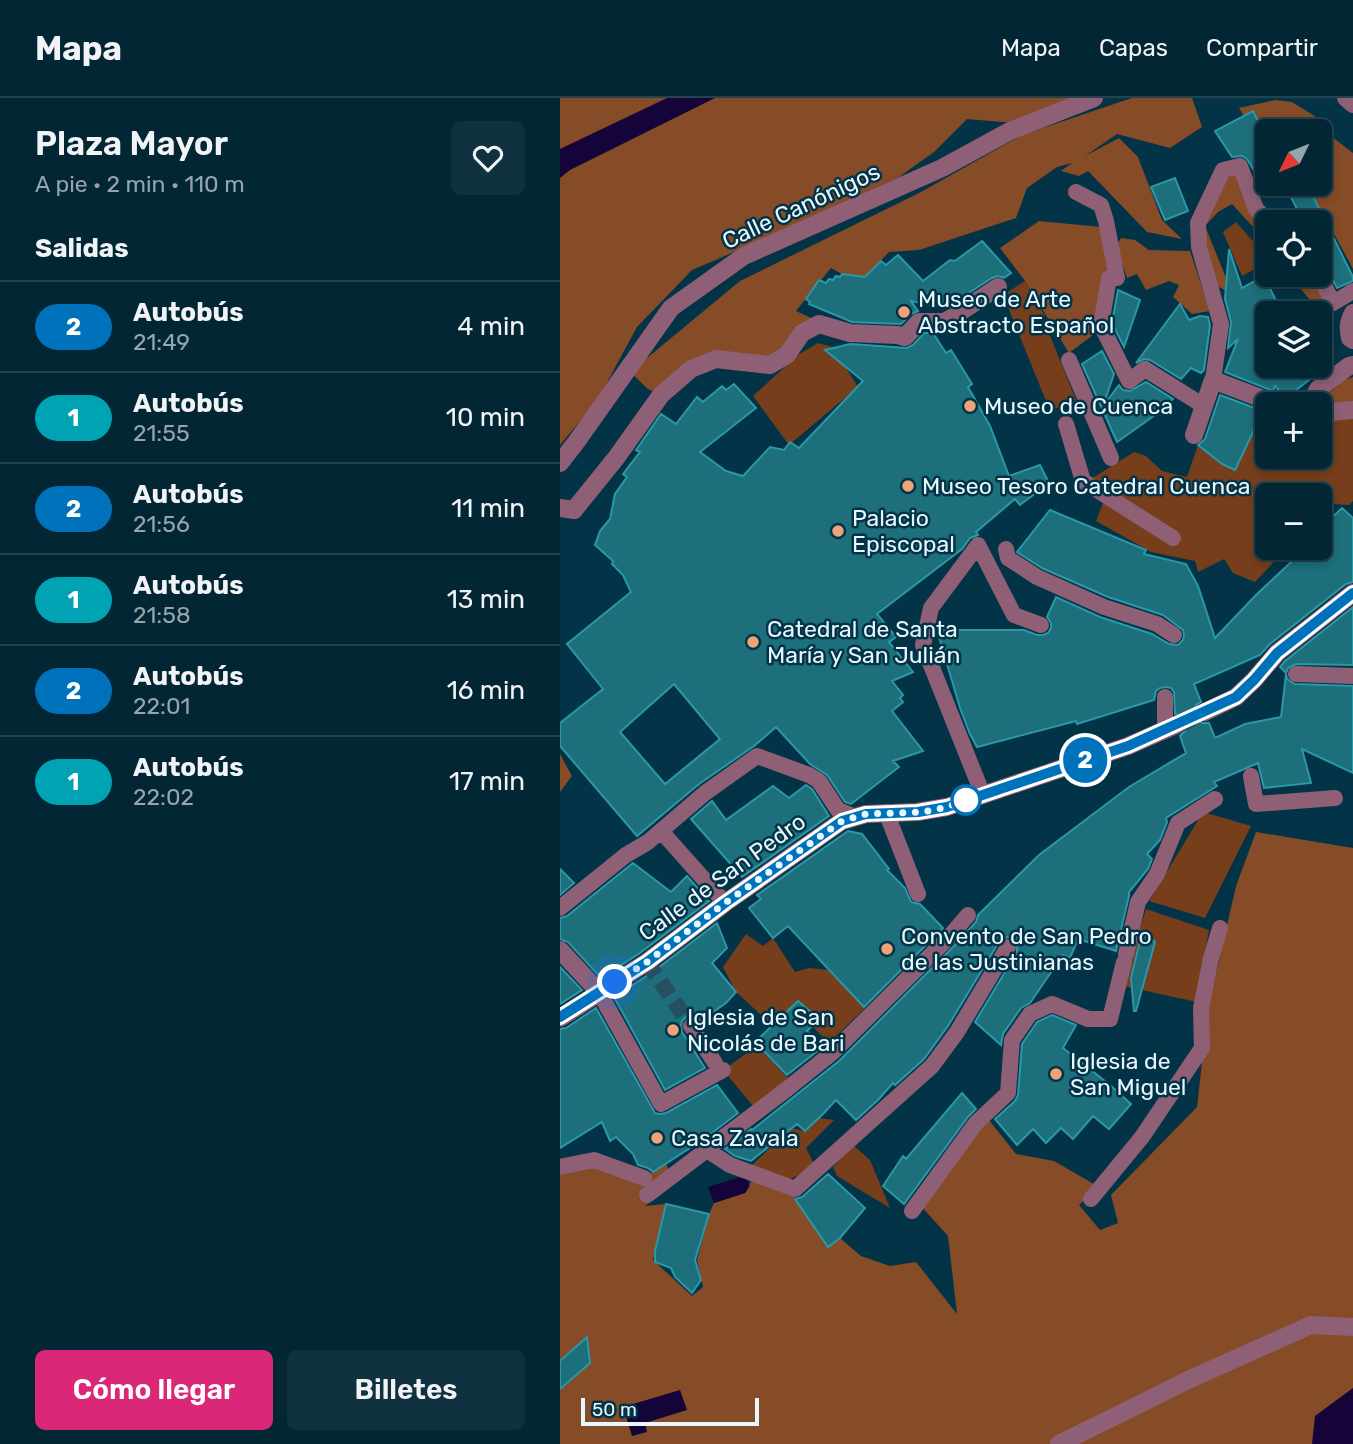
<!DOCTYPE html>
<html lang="es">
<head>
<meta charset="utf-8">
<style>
  body { margin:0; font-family:Rubik,sans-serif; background:#103240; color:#f1f3f6; height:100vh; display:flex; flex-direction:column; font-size:26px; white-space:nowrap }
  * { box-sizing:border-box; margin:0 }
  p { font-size:23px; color:#96a5ac }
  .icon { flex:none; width:38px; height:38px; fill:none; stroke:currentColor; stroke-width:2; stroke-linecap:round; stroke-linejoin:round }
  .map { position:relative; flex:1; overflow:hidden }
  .panel { display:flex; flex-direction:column; background:#022634; width:560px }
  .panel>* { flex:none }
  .badge { padding:0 14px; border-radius:23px; font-size:24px; line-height:46px }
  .needle { width:46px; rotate:227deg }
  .fabs { position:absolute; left:695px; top:21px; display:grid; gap:14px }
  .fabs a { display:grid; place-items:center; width:77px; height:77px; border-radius:10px; background:#022634; box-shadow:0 4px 10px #0003,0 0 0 2px #23434f; font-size:35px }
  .scale { position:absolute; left:21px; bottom:18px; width:178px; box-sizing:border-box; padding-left:7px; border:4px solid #e7f7fe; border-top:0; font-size:19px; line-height:24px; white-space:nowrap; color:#e7f7fe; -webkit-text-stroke:5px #033346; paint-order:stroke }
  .you { position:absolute; width:35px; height:35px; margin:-18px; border:5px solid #fff; border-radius:50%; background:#1a73e8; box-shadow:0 0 0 10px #1a73e833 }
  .map>.badge { position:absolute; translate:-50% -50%; box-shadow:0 0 0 4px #fff }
  h2 { padding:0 35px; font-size:26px; line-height:63px }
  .round { display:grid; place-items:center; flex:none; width:74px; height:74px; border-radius:10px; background:#103240 }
  .summary { display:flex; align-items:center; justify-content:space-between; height:119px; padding:0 35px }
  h1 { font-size:33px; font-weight:600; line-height:52px }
  .button { display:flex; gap:14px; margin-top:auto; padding:14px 35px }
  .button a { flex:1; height:80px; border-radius:10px; background:#db2777; color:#fff; font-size:28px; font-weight:600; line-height:80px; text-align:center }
  .button a+a { background:#103240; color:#f1f3f6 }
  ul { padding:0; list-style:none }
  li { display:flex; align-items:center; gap:21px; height:91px; padding:0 35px; border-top:2px solid #23434f }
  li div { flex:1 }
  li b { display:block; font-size:26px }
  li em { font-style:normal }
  li .badge { min-width:77px; font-weight:700; text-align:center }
  header { display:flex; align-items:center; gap:42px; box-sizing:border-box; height:98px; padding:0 35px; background:#022634; border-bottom:2px solid #23434f }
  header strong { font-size:33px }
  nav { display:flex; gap:38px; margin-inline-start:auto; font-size:24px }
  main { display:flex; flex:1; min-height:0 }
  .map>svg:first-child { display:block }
  .green { fill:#763e1b }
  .forest { fill:#864b27 }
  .water { fill:#150439 }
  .building { fill:#1c6f7b; stroke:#2b98a8; stroke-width:2; fill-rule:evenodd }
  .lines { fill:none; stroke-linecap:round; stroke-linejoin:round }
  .pedestrian-tunnel { stroke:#255062; stroke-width:16; stroke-dasharray:16 8; stroke-linecap:butt }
  .tertiary-tunnel { stroke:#255062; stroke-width:18; stroke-dasharray:18 9; stroke-linecap:butt }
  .pedestrian { stroke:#8e5f75; stroke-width:16 }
  .minor { stroke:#8e5f75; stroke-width:18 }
  .tertiary { stroke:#8e5f75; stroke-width:18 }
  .line-casing { stroke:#fff; stroke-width:16 }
  .line { stroke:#0072bc; stroke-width:10 }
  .walk { stroke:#e7f7fe; stroke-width:7; stroke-dasharray:0 12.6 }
  .poi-dot { fill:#efa378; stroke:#033346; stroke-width:2.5 }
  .stop-dot { fill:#fff; stroke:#0072bc; stroke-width:3.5 }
  .labels { text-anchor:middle; stroke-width:5; stroke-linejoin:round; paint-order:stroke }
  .street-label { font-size:23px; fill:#e7f7fe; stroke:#033346 }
  .poi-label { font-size:23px; fill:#e7f7fe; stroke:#033346; text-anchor:start }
</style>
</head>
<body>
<header>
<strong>Mapa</strong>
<nav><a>Mapa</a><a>Capas</a><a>Compartir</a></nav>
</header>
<main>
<section class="panel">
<div class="summary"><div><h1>Plaza Mayor</h1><p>A pie · 2 min · 110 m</p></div><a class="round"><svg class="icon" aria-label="heart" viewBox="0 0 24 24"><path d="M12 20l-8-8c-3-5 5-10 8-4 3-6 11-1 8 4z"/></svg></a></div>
<h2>Salidas</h2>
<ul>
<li><span class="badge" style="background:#0072bc;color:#fff">2</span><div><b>Autobús</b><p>21:49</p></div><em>4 min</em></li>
<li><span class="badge" style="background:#00a3b4;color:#fff">1</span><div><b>Autobús</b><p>21:55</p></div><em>10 min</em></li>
<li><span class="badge" style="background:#0072bc;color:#fff">2</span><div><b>Autobús</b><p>21:56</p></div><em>11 min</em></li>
<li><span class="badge" style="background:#00a3b4;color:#fff">1</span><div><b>Autobús</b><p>21:58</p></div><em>13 min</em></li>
<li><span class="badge" style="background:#0072bc;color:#fff">2</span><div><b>Autobús</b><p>22:01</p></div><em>16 min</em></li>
<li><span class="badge" style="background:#00a3b4;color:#fff">1</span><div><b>Autobús</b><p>22:02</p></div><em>17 min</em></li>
</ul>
<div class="button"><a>Cómo llegar</a><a>Billetes</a></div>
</section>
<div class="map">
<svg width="793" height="1346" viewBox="0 0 793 1346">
  <rect width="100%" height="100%" fill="#033346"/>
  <path class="green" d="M 676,124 L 707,159 L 707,164 L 682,178 L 663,134 Z
    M 465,183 L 485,218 L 483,220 L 516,302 L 490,313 L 443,197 Z
    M 760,235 L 775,254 L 770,261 L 760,249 Z
    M 258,245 L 273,249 L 298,289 L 229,347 L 193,298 L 238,257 Z
    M 705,309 L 707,309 L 707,359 L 760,359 L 760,311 L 793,312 L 793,403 L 789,407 L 770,406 L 760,416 L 760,397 L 707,397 L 707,450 L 727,450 L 695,484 L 673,475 L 664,461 L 638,474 L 635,463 L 591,454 L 536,423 L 548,392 L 531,381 L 574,354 L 586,358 L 602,373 L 627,379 L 638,347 L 675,372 Z
    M 643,714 L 691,728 L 645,820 L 589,803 Z
    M 586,811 L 649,832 L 637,904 L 563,888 Z
    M 186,836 L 203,848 L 213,840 L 235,874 L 249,870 L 268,872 L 305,910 L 269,945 L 252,928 L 259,921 L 238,903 L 212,927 L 176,894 L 163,869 Z
    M 197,948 L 230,982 L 194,1009 L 163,972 Z
    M 259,1020 L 274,1022 L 246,1050 L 254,1066 C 226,1089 221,1083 191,1068 L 231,1030 L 245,1033 Z
    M 293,1047 L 310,1062 L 330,1110 L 277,1078 L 273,1069 Z"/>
  <path class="forest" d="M 0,0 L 530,0 L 454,25 L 407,21 L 374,54 L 339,79 L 207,140 L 132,172 L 77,229 L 37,303 L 0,347 Z
    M 572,0 L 632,0 L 642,29 L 610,50 L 557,36 L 525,58 L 559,40 L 578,59 L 602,122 L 622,141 L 587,134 L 528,73 L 519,78 L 501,73 L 512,65 L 497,69 L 467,90 L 456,120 L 359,152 L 329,154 L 305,179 L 282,176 L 271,170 L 236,213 L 262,225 L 227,257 L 156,261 L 101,297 L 88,291 L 70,274 L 180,183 L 361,94 L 462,37 Z
    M 715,2 L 732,4 L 761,22 L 763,32 L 793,55 L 793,171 L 747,86 L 760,86 L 760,33 L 707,33 L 706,39 L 693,14 L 684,18 L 679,10 Z
    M 663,72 L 674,72 L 707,124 L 707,150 L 694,135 L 695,131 L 672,106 L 658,114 L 645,128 L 667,182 L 666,193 L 654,186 L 641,124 Z
    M 479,123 L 541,129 L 550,176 L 537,234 L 509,255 L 465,183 L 440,150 Z
    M 561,140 L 575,142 L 589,152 L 630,153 L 650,213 L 632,216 L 613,199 L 619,187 L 609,183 L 586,192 L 577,176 L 567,180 L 556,148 Z
    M 729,177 L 756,177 L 771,207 L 761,215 Z
    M 793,279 L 793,306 L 767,312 L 763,300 L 784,282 Z
    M 0,656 L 12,678 L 0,694 Z
    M 696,734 L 793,750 L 793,1346 L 0,1346 L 0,1077 L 30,1069 L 84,1080 L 106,1065 L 109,1073 L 106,1092 L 85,1108 L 106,1106 L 93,1162 L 132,1198 L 143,1189 L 137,1162 L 149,1116 L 154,1105 L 185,1095 L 189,1089 L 193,1078 L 229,1092 L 268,1148 L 280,1140 L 301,1158 L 330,1168 L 356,1164 L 397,1216 L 388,1138 L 360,1107 L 425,1017 L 456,1056 L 494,1063 L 539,1089 L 519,1107 L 540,1132 L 558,1125 L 551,1097 L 637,1009 L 648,910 L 676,788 Z"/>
  <path class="water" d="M 107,0 L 155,0 L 10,72 L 0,80 L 0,51 Z
    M 187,1077 L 189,1089 L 185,1095 L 154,1105 L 148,1089 Z
    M 793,1290 L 793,1346 L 752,1346 L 755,1318 Z
    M 120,1292 L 127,1312 L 85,1325 L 87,1334 L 72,1338 L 63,1309 Z"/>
  <path class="building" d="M 693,13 L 707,41 L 707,94 L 687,61 L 682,58 L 672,59 L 655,33 Z
    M 615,80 L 628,113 L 605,122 L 591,89 Z
    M 724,86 L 747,86 L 793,179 L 793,183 L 777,190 L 760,158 L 760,124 L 744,124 L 743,117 L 737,111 Z
    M 422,143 L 451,175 L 444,180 L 438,178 L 432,180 L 385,210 L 351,203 L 358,213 L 351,216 L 341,226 L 292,224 L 249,206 L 250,204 L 246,201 L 259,182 L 266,185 L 269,181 L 273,182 L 276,178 L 280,179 L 282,176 L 305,179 L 321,163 L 326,167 L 338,157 L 363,183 L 390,162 L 395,163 Z
    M 669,151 L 682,190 L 700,180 L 705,167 L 707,168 L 707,184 L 722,215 L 707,215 L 707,268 L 767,268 L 726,300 L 715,288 L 713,293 L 665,274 L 678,241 L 668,250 L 671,224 L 665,201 Z
    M 558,192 L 580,202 L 564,249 L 552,225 Z
    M 620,206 L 629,222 L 640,218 L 648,219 L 650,227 L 644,272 L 641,275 L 631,270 L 621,281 L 590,262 L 584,261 L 576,265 Z
    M 364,235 L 373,235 L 386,255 L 391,252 L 412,286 L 408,289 L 430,328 L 449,378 L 480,367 L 489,385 L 460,407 L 455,401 L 416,434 L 418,437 L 410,440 L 402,451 L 317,516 L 336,539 L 329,544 L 353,574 L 332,583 L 343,597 L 340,600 L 343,604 L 332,613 L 363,653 L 333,663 L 339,669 L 291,706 L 285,704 L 267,677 L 250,666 L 216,629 L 194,648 L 139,686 L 77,738 L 0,648 L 0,625 L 43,591 L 7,546 L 71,494 L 63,477 L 52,466 L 53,463 L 35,447 L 40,433 L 50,421 L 55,396 L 67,379 L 63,376 L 80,354 L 76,352 L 101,316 L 116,326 L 137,299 L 143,304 L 162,288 L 166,292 L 174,286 L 196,310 L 140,354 L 166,373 L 183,378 L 210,349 L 224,352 L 230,344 L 239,350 L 303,283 L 265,252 L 290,246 L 347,250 L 353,247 ZM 114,586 L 160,641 L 105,686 L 60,634 Z
    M 542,253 L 554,276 L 543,308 L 559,287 L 563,292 L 570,293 L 586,284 L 613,301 L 598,315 L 557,344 L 522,266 Z
    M 660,297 L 703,313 L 675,372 L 662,366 L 638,347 L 645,341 Z
    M 782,410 L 793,420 L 793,484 L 786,486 L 710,546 L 700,557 L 634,586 L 641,604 L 636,607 L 634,614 L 638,623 L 643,625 L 649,625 L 655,640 L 685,626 L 721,619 L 726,576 L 727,581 L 735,586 L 793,588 L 793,675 L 742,651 L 751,685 L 704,690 L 698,665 L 654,684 L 657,688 L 606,720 L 607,724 L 600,742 L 587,756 L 592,761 L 588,771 L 569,794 L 569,798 L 556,853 L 518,841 L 510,860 L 503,857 L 470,905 L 461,910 L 443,936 L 441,947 L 415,924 L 457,854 L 457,845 L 454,840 L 449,839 L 444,840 L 439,844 L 388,928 L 364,961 L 335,987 L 333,985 L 318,1002 L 296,1022 L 276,1002 L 263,1016 L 245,1033 L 237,1026 L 191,1063 L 175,1058 L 165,1051 L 191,1031 L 192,1032 L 279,963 L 398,844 L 416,824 L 418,817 L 479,757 L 569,689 L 626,655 L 620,638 L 625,633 L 627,623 L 622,618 L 615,616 L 614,594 L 611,590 L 606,589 L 600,590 L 596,593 L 594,602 L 517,626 L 516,623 L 417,649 L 410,636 L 400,610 L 377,532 L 464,532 L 477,537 L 483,537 L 488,535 L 491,530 L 491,525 L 487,519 L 496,499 L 540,519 L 592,536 L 609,546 L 618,547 L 623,542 L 624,537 L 623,532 L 603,517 L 548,499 L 482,470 L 457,454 L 490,412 L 586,452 L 584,456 L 626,466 L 638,488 L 655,540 L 696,497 L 746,450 L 760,450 L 760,431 Z
    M 793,509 L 793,567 L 736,566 L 728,570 L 726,575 L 720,569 L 725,563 Z
    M 246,687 L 252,691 L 269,718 L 182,779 L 131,721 L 152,703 L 166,722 L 213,688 L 229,700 Z
    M 288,733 L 302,736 L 329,771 L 327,772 L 345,790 L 351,804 L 360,806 L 383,830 L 304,909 L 228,828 L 213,840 L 189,810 L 201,801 L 197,797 Z
    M 73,765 L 111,794 L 127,778 L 149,803 L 80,855 L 41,880 L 8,844 L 0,841 L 0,820 L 7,818 Z
    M 0,771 L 14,785 L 0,797 Z
    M 157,825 L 167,850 L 152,865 L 176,894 L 166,905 L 140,923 L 136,919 L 131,918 L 126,919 L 122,923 L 121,928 L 122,934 L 145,970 L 105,992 L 54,899 L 94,873 Z
    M 582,834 L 595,844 L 576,913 L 574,913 L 571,880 Z
    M 0,869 L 22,892 L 0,906 Z
    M 238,903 L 259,921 L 247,933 L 264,948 L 227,977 L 195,944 Z
    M 36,910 L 95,1015 L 100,1016 L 106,1015 L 157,987 L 178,1015 L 144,1041 L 93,1074 L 88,1070 L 78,1067 L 73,1056 L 56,1039 L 50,1043 L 42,1024 L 0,1050 L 0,931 L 6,930 Z
    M 492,917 L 516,927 L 503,950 L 550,987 L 571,1006 L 549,1031 L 533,1018 L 513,1041 L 501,1030 L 486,1045 L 473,1031 L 457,1047 L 435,1021 L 455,1003 L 458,997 L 462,946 L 477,924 Z
    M 402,995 L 416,1011 L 408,1019 L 344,1106 L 323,1088 L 343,1058 L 346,1061 Z
    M 268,1076 L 305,1110 L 280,1140 L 268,1149 L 235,1101 L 242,1099 Z
    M 106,1106 L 149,1116 L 135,1162 L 141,1182 L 132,1195 L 115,1179 L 111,1170 L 95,1164 L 95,1153 Z
    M 27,1239 L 30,1265 L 0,1291 L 0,1263 Z"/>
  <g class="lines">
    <path class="pedestrian-tunnel" d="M 87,864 L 131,928"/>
    <path class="tertiary-tunnel" d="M 616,627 L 645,614"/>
    <path class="pedestrian" d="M 516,94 L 541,107 L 546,123 L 557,180 L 549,180 L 541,227 L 569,283 L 585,271 L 644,308
      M 733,121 L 734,124
      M 759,177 L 773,205 L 793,193
      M 509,262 L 551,360
      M 653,282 L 661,226 L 639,149 L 638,125 L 663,72 L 680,68 L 696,111 L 709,124
      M 506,326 L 523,383 L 613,440
      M 446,451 L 448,460 L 477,479 L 544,509 L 597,526 L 614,537
      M 736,576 L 793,578
      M 605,599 L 605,631
      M 691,678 L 696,706 L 775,700
      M 423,697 L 363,547 L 371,510 L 418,447 L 454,517 L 481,527
      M 326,714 L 358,796
      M 101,733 L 165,805
      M 0,810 L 66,757 L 88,744 L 145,695 L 197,658 L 249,677 L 259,683 L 278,712 L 295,719
      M 566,856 L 578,804 L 597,776 L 618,725 L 655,701
      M 39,894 L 101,1006 L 163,972
      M 131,928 L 155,965
      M 147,1052 L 170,1067 L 235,1091 L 372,968 L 397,934 L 448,849
      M 0,1069 L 34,1062 L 84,1080
      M 87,1097 L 227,991 L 272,955 L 391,837 L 408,817
      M 531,1101 L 582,1039 L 642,950 L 641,910 L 651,860 L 660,830
      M 352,1113 L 416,1025 L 448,995 L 452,942 L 470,916 L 492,906 L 528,921 L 550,921 L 564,864"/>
    <path class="minor" d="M 793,215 C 788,224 788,230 790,240 L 793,242
      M 752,306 L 751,305 L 758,291 L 789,268 L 793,267
      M 760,313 L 761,315 L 793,312
      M 634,337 L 653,282 L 716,306
      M 0,365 L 17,343 L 111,210 L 184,158 L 382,70 L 450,33 L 534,0
      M 0,410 L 14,412 L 56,360 L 101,297 L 131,271 L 156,261 L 210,267 L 227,257 L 242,235 L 259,226 L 290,235 L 338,237 L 345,239 L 359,224 L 385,224 L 438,189
      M 0,852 L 39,894
      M 499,1346 L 628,1282 L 751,1227 L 793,1229"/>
    <path class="tertiary" d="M 786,0 L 793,6
      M 645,614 L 676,599 L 694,582 L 717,555 L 793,495
      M 0,920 L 87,864 L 165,805 L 282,723 L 306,716 L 357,714 L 387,709 L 568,648 L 616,627"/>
  </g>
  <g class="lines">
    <defs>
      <path id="line" d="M 0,919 L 87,864 L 165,805 L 282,723 L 306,716 L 358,714 L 387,709 L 568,648 L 676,599 L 694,582 L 717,555 L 793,495"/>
    </defs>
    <use href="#line" class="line-casing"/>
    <use href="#line" class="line"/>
    <path class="walk" d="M 55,884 L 87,864 L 165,805 L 282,723 L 306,716 L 363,714 L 387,709 L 406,702"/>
  </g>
  <g class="poi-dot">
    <circle cx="344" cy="214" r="7"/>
    <circle cx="410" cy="308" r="7"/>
    <circle cx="348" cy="388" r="7"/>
    <circle cx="278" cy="433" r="7"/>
    <circle cx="193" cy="544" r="7"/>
    <circle cx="327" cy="851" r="7"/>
    <circle cx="113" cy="932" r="7"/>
    <circle cx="496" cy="976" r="7"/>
    <circle cx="97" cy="1040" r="7"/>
  </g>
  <circle class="stop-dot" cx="406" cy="702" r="14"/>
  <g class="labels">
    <g class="street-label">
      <text transform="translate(241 108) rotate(-25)" y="8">Calle Canónigos</text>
      <text transform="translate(162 779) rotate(-36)" y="8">Calle de San Pedro</text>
    </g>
    <g class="poi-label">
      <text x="358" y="209">Museo de Arte<tspan x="358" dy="26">Abstracto Español</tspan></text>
      <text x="424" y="316">Museo de Cuenca</text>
      <text x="362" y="396">Museo Tesoro Catedral Cuenca</text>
      <text x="292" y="428">Palacio<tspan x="292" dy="26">Episcopal</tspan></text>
      <text x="207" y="539">Catedral de Santa<tspan x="207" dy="26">María y San Julián</tspan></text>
      <text x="341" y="846">Convento de San Pedro<tspan x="341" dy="26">de las Justinianas</tspan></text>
      <text x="127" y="927">Iglesia de San<tspan x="127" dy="26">Nicolás de Bari</tspan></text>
      <text x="510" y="971">Iglesia de<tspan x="510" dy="26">San Miguel</tspan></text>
      <text x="111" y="1048">Casa Zavala</text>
    </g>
  </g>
</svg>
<div class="fabs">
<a><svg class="needle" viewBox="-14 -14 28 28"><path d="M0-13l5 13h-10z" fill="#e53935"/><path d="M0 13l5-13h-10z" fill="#96a5ac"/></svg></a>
<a><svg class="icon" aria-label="locate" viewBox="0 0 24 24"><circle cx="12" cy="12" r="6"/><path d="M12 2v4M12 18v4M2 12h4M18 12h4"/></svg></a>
<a><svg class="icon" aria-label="layers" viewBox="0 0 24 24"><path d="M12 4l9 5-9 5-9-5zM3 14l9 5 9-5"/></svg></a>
<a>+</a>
<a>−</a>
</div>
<div class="scale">50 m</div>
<div class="you" style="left:55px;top:884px"></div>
<b class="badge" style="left:525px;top:662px;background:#0072bc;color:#fff">2</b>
</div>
</main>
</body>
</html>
